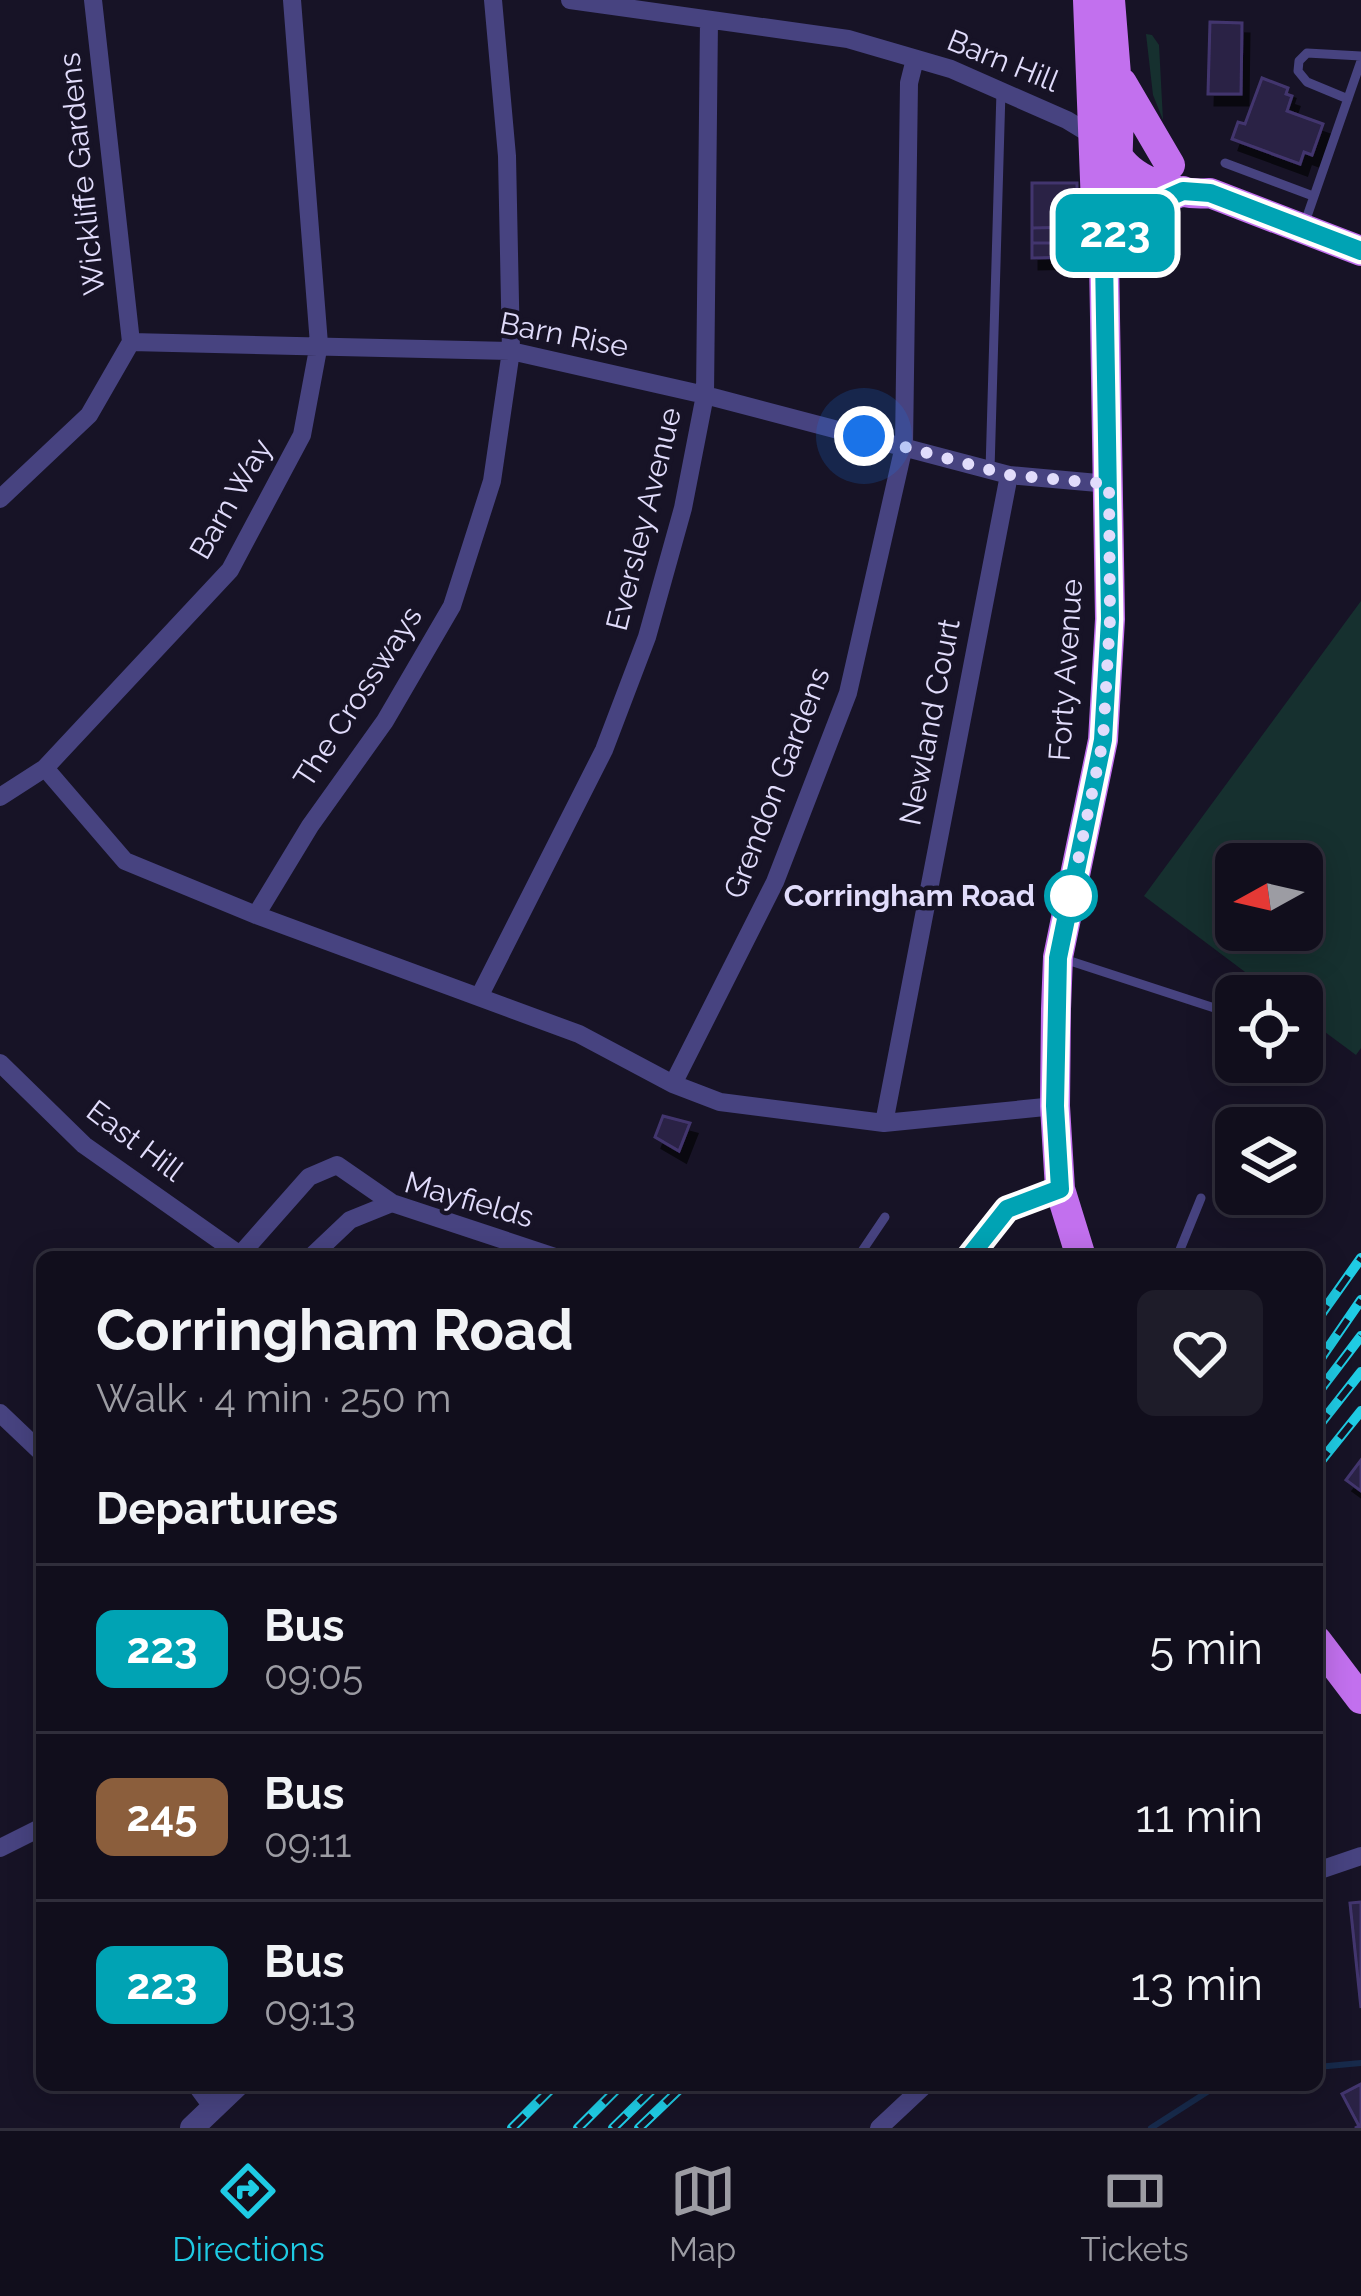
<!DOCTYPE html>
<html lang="en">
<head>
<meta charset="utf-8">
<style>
  body { margin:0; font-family:Raleway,sans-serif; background:#1e1c29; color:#f1f3f6; height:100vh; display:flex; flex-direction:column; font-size:45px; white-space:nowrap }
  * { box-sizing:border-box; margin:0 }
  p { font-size:39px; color:#9c9ca3 }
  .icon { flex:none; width:66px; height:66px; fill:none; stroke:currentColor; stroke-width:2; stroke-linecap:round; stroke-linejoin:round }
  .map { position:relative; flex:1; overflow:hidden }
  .panel { position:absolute; left:36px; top:1251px; width:1287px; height:840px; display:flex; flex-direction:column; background:#110e1c; border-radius:18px; box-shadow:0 6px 30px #0003,0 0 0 3px #302e3b }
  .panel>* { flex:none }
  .badge { padding:0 24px; border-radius:18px; font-size:42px; line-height:78px }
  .needle { width:78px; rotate:262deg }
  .fabs { position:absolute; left:1215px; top:843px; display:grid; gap:24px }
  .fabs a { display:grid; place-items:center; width:108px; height:108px; border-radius:18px; background:#110e1c; box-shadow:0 6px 30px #0003,0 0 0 3px #302e3b; font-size:60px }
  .you { position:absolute; width:60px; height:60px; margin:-30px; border:9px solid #fff; border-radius:50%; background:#1a73e8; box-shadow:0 0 0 18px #1a73e833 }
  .map>.badge { position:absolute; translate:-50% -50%; box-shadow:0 0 0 6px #fff }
  h2 { padding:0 60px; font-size:45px; line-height:108px }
  .round { display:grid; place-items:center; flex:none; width:126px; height:126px; border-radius:18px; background:#1e1c29 }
  .summary { display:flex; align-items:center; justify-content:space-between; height:204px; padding:0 60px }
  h1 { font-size:57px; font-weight:700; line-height:90px }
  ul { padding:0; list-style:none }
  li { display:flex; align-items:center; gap:36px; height:168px; padding:0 60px; border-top:3px solid #302e3b }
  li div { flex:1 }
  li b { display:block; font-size:45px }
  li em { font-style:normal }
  li .badge { min-width:132px; font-weight:700; text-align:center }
  .dock { display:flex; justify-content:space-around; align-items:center; height:168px; border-top:3px solid #302e3b; background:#110e1c; font-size:33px; color:#9c9ca3 }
  .dock a { display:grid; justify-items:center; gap:6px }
  .dock .active { color:#1fcbe4 }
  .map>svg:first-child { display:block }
  .green { fill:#16302f; fill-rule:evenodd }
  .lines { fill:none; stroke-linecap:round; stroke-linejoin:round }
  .stream { stroke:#172a4b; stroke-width:6 }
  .building { fill:#292145; stroke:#43366e; stroke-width:3; filter:url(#shadow) }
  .service { stroke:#474380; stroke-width:9 }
  .minor { stroke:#474380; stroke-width:18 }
  .tertiary { stroke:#474380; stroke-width:24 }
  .primary { stroke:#c270ee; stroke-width:30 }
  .rail-casing { stroke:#1fcbe4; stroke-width:10 }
  .rail { stroke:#171326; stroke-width:6; stroke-dasharray:18; stroke-linecap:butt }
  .line-casing { stroke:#fff; stroke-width:27 }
  .line { stroke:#00a3b4; stroke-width:18 }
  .walk { stroke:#e1dcfb; stroke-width:12; stroke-dasharray:0 21.6 }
  .stop-dot { fill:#fff; stroke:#00a3b4; stroke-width:6 }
  .labels { text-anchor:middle; stroke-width:9; stroke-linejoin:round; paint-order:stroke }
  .street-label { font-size:30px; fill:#e1dcfb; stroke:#171326 }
  .stop-label { font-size:30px; font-weight:bold; fill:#e1dcfb; stroke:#171326; text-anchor:end }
</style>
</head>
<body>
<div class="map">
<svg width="1361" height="2128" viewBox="0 0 1361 2128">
  <defs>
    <filter id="shadow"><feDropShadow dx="7" dy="11" stdDeviation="0" flood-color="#0009"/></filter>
  </defs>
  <rect width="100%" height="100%" fill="#171326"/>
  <path class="green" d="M 1146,34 L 1152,35 L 1159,45 L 1163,120 L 1153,95 Z
    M 1361,601 L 1361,1048 L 1356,1055 L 1302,1015 L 1302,996 L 1277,996 L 1144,896 ZM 1236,864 L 1302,864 L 1302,930 L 1236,930 Z"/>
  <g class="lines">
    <path class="stream" d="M 1317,2067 L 1361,2063
      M 1151,2128 L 1218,2085"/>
  </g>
  <path class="building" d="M 1210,22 L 1242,23 L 1241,94 L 1208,94 Z
    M 1262,78 L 1288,88 L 1286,94 L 1292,96 L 1287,111 L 1323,124 L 1312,155 L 1304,152 L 1300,164 L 1232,139 L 1238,122 L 1245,124 Z
    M 1032,183 L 1077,183 L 1077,227 L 1032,228 Z
    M 1077,227 L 1077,243 L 1032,243 L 1032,228 Z
    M 1032,243 L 1077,243 L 1077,257 L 1032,258 Z
    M 663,1116 L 690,1123 L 679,1151 L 655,1137 Z
    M 1361,1460 L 1361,1491 L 1346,1480 Z
    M 1361,1902 L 1361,2008 L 1350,1903 Z
    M 1361,2084 L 1361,2128 L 1355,2128 L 1359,2126 L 1342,2094 Z"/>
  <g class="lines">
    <path class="service" d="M 1348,99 L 1307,82 L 1298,71 L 1299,61 L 1307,53 L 1361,56
      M 1225,163 L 1313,196
      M 1304,225 L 1361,61
      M 990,470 L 1001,91
      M 1064,959 L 1236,1015
      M 858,1257 L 885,1217
      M 1177,1257 L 1201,1198"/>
    <path class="minor" d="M 93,0 L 131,342
      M 570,0 L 848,39 L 951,69 L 1067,120 L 1095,137
      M 131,342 L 511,351 L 705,395 L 1009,475 L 1109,484
      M 0,499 L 89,415 L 131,342
      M 45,768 L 125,861 L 256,915 L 579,1034 L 673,1084 L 720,1102 L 884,1123 L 1055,1106
      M 0,797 L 45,768 L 230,570 L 302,435 L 319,344 L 292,0
      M 256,915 L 310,826 L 385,721 L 452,606 L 492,481 L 511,351 L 507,156 L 493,0
      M 480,995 L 604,750 L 647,637 L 683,508 L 705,395 L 709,20
      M 0,1063 L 84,1145 L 243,1257
      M 673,1084 L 775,882 L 848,693 L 904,446 L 909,83 L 915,59
      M 884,1123 L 1009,475
      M 240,1255 L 309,1177 L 337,1165 L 392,1203
      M 311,1257 L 350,1220 L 392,1203 L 555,1257
      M 0,1413 L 42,1453
      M 0,1848 L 42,1827
      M 1317,1871 L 1361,1856
      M 196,2085 L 213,2108
      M 879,2128 L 925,2085"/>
    <path class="tertiary" d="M 969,1257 L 1007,1209 L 1060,1189
      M 192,2128 L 237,2085"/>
    <path class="primary" d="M 1088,0 L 1096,205
      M 1122,83 L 1170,165
      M 1118,156 C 1134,182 1180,196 1210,193 L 1361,251
      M 1115,234 L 1140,208 L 1183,191
      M 1081,1257 L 1060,1189 L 1055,1106 L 1056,1009 L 1058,957 L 1103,740 L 1110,619 L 1104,257 L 1113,246 L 1115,234 L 1119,112 L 1110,0
      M 1317,1641 L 1361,1699"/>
    <defs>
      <path id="rail" d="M 1317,1320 L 1361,1258
        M 1317,1364 L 1361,1300
        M 1317,1394 L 1361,1336
        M 1317,1428 L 1361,1372
        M 1317,1466 L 1361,1411
        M 512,2128 L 555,2085
        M 578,2128 L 621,2085
        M 613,2128 L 657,2085
        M 639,2128 L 684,2085"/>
    </defs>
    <use href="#rail" class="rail-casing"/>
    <use href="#rail" class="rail"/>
  </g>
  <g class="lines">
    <defs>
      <path id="line" d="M 969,1257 L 1007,1209 L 1060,1189 L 1055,1106 L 1058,958 L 1103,740 L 1110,619 L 1104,257 L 1113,246 L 1114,234 L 1133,213 L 1183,191 L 1210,193 L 1361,251"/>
    </defs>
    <use href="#line" class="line-casing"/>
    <use href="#line" class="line"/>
    <path class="walk" d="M 864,436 L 1009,475 L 1109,484 L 1110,619 L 1103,740 L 1067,914 L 1071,896"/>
  </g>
  <circle class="stop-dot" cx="1071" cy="896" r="24"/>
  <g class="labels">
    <g class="street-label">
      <text transform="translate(1003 61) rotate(22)" y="10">Barn Hill</text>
      <text transform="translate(82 174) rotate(-96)" y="10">Wickliffe Gardens</text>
      <text transform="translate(564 335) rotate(11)" y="10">Barn Rise</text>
      <text transform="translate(231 499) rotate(-60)" y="10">Barn Way</text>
      <text transform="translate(644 519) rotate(-76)" y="10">Eversley Avenue</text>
      <text transform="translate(1066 670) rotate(-86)" y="10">Forty Avenue</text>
      <text transform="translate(358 697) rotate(-57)" y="10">The Crossways</text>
      <text transform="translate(930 722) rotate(-79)" y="10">Newland Court</text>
      <text transform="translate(777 783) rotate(-69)" y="10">Grendon Gardens</text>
      <text transform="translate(135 1141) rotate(37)" y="10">East Hill</text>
      <text transform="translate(469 1200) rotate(16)" y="10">Mayfields</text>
    </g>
    <g class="stop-label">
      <text x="1035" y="906">Corringham Road</text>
    </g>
  </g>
</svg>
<div class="fabs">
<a><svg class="needle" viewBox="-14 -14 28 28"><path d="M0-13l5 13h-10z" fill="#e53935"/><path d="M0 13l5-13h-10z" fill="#9c9ca3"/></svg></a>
<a><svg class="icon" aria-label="locate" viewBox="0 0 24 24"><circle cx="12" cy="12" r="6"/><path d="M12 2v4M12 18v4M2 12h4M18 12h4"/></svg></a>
<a><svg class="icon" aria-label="layers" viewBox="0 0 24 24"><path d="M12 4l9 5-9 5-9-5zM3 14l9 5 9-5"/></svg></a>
</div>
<div class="you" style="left:864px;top:436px"></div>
<b class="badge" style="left:1115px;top:233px;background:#00a3b4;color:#fff">223</b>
<section class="panel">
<div class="summary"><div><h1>Corringham Road</h1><p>Walk · 4 min · 250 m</p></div><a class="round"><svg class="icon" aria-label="heart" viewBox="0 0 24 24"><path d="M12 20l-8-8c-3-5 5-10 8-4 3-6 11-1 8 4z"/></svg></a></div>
<h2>Departures</h2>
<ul>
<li><span class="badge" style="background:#00a3b4;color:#fff">223</span><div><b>Bus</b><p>09:05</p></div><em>5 min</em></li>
<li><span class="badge" style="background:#8b5e3c;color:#fff">245</span><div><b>Bus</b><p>09:11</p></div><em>11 min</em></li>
<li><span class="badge" style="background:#00a3b4;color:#fff">223</span><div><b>Bus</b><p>09:13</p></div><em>13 min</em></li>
</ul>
</section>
</div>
<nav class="dock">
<a class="active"><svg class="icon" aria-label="directions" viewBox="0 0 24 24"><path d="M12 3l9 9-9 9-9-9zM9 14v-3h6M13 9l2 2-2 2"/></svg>Directions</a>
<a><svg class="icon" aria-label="map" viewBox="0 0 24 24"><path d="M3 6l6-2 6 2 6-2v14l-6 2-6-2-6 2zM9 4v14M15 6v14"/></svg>Map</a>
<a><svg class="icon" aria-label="tickets" viewBox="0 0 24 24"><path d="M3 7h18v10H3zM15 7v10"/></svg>Tickets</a>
</nav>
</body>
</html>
